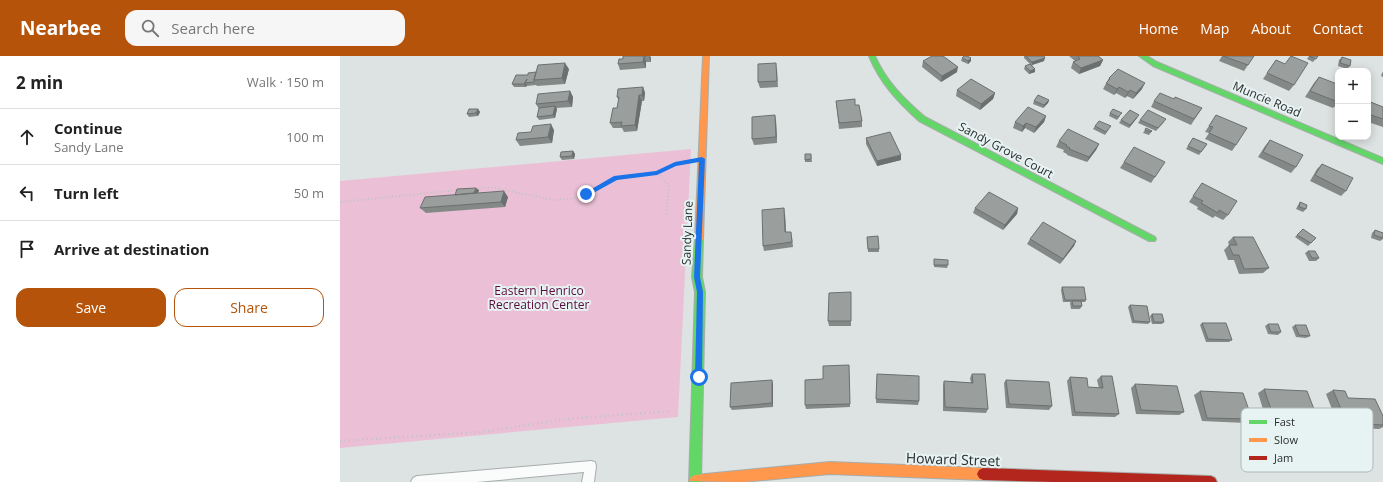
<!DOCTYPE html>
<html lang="en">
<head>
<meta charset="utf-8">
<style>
	body { margin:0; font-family:"Open Sans",sans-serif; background:#f6f6f6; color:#222 }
	.controls { position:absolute; right:12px; top:12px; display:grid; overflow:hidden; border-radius:8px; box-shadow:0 2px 10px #0003 }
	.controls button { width:36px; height:36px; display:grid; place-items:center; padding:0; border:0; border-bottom:1px solid #e0e0e0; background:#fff; color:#222; font:20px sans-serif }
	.stop { position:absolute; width:12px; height:12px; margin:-9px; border:3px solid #1a73e8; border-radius:50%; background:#fff }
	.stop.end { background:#1a73e8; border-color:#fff; box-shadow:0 1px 4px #0008 }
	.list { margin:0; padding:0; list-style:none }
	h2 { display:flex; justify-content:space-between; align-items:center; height:52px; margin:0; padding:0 16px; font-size:17px }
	h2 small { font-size:13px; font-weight:400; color:#767676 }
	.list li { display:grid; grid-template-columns:26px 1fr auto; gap:12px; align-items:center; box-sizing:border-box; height:56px; padding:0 16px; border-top:1px solid #e0e0e0 }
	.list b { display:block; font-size:15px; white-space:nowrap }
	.list p { margin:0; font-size:13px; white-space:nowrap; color:#767676 }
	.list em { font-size:13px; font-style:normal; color:#767676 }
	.actions { display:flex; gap:8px; padding:12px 16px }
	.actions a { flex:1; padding:9px 0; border:1px solid #b45309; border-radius:12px; text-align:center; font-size:14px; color:#b45309 }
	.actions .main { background:#b45309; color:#fff }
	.icon { flex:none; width:22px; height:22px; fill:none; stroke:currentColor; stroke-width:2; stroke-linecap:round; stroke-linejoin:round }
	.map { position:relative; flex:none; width:1043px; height:426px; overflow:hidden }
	header { display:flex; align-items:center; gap:24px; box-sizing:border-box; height:56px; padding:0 20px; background:#b45309; color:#fff }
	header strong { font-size:19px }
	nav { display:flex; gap:22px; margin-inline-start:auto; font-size:14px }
	.search { width:280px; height:36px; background:#f6f6f6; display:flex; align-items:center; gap:10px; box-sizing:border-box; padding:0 14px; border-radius:12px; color:#767676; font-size:15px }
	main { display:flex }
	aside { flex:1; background:#fff }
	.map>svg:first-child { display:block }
</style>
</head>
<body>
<header>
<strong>Nearbee</strong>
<div class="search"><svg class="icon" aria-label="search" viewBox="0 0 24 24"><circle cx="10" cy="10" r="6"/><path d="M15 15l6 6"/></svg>Search here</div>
<nav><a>Home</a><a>Map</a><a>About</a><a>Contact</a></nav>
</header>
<main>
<aside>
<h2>2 min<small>Walk · 150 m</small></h2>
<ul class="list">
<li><svg class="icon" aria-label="ahead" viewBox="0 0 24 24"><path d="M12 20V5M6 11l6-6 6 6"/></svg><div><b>Continue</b><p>Sandy Lane</p></div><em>100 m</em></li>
<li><svg class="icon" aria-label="left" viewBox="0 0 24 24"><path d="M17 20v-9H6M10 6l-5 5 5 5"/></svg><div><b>Turn left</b></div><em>50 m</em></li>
<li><svg class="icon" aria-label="arrive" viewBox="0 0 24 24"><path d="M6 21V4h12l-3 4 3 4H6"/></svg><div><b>Arrive at destination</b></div></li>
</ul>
<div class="actions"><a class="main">Save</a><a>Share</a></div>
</aside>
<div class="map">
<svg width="1043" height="426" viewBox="0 0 1043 426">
	<rect width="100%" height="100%" fill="#dde3e2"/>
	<!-- green -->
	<path fill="#ebc0d6" d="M351,93L338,361L0,392V125Z"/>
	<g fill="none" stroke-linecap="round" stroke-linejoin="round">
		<defs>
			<path id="lane" d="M251,405L255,406L256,410L254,426H242L244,416L137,426H71L73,422L77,420Z"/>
			<path id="fast" d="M529,0H535C546,25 564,43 585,61L815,181L816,183L815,185H809L579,65C558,46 540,27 529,0Z
				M799,0H807L817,6L1043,102V108L813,10Z
				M359,179L362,181L363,183L362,221L365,236L361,426H349L355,236L352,221L355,183L356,181Z"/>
			<path id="slow" d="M363,0H369L363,183L362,185H356L355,183Z
				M490,406L643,412L647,414L649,418L647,422L643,424L490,418L402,426L349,425L351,421L355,419Z"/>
			<path id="jam" d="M643,412L871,420L875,422L877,426H713L643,424L639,422L637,418L639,414Z"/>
		</defs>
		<!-- lane casing -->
		<use href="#lane" stroke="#a8adac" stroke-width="2"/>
		<!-- fast casing -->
		<use href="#fast" stroke="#a8adac" stroke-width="2"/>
		<!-- slow casing -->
		<use href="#slow" stroke="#a8adac" stroke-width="2"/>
		<!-- jam casing -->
		<use href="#jam" stroke="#a8adac" stroke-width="2"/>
		<!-- path-far1 -->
		<path stroke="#c0c3c2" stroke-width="2" stroke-dasharray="1 2.5" stroke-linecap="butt" d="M317,117L329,129L326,160
			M134,133L150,131L213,144L230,143L246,139L276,122L317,117L335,108L344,106
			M0,146L119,134"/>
		<!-- path -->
		<path stroke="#c0c3c2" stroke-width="2.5" stroke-dasharray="1 3.5" stroke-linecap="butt" d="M0,385L143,376L225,363L331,355"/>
		<!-- lane -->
		<use href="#lane" fill="#fafbfb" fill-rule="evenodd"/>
		<!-- fast -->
		<use href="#fast" fill="#63d668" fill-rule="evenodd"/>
		<!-- slow -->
		<use href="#slow" fill="#ff974d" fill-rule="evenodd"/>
		<!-- jam -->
		<use href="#jam" fill="#b3261e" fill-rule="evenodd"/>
	</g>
	<!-- wall -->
	<path fill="#848988" d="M283,0H310L311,2V6H306V12L280,14L278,8L283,3Z
		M684,0H704V5L692,9L695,13V16L689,18L684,13L685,10L690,8L684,2Z
		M729,0H758L763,4L760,10L739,18L731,12L733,6L735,5Z
		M882,0H914L904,15L879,5Z
		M969,0H978L973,6L967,3Z
		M1002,1L1010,10L1007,13L998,10L999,4Z
		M622,2L631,5L628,8L621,5Z
		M936,4L945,8L954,29L949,35L923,23Z
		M583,5L617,16L601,26L582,11Z
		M229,13L225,28L197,30L196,29L187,30V29L186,31H174L172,28Z
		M437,13L438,31L420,32L418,26Z
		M1043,16V21L1041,20L1042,17Z
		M979,21L995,33L998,34V47L993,52L965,41L974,27Z
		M769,22L802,33L793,43L787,40L785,42L776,37L774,39L763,33Z
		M303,31L305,37L304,45H302L297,75L284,76L282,72H273L270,67L277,52L279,45L277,41Z
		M617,34L655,37L653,43L640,54L616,40Z
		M230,35L233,41L232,51L216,52L217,53L215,62L199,64L197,61L199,53L196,48Z
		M834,43L862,52L851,69L811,51L814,45Z
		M709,44L708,47L703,52L693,48L694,45Z
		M496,45L515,49L522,65V71L499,73Z
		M1028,45L1043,51V71L1028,66Z
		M138,53L140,56L138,60L129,61L127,58Z
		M770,57L780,60L777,64L769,60Z
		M876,59L896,89L892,95L865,83L869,77L865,76Z
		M706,60L704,66L694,77L685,72L682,76L673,72L675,66Z
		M797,62L789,72L779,67L781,64Z
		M436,64L437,87L414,89L412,83Z
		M800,64L824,66L816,75L798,67Z
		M755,70L769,73L765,79L753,73Z
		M806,72L812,75L809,79L803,77Z
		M214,74L212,87L180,90L176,84Z
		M526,82L561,104L537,110L526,88Z
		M853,82L867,88L859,99L846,93Z
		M930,84L956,111L951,117L918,101L925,90Z
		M719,85L759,88L756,94L747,106L727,99V98L723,96L724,94L716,91Z
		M233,95L235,98L234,103L222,104L220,101Z
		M465,98H471L472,106H465Z
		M784,106L821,112L811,127L780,112Z
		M982,108L1006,135L1001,140L970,125L977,113Z
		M862,127L888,159L883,164L875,160L873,162L857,153L858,151L849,146Z
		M139,134L138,137L168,141L165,151L86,157L80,152L115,139Z
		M960,146L966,153L963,156L956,153L958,149Z
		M635,152H678L677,158L663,174L633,157Z
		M445,158L446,176L452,181L453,191L424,195L423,190Z
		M963,173L971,187L968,190L955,181Z
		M1035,174L1043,177V183L1040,185L1031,182L1032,177Z
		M527,181L539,193V196H528Z
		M893,181L929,212L923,217L899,218L894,204H888L884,194L889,189L888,186Z
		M690,183L736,185L734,190L720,208L687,188Z
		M968,195L979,202L976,205H969L965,197Z
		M594,203L608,209L607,212L594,211Z
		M722,231L746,244L745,246H741L742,250L740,253H731L730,247L731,246H723L721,234Z
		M511,236V270H489L488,265Z
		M790,249L810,266L808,268L792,267L788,251Z
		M812,258L824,266L822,268H812L810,260Z
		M862,267L892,284L889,286H866L860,269Z
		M928,268L941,276L938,279L928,278L925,270Z
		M955,269L970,280L966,282L956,281L952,271Z
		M509,309L510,351L466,353L465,349L483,323Z
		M537,318L579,345L578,349L536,347Z
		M632,318L648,353L646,357L603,355V329L604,325L631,327L630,322Z
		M761,320L779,358L775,361L732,360L727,325L730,321L748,331L759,332L757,324Z
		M666,324L712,350L709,354L666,352L664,327Z
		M433,328V351L392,354L390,351Z
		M795,328L844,356L839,359L796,358L791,332Z
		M924,333L977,361L970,365L926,363L918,337Z
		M993,334L1043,360V371L1039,373L999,371L986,338Z
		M860,335L912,363L906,367L862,365L854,339Z"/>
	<!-- shaded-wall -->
	<path fill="#6c6f6f" d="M304,0L306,6V12L303,6Z
		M309,0H310L311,2V6Z
		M631,2V5L628,8V5Z
		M705,2L704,5L692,9V6Z
		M763,4L760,10L739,18L741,12Z
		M225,7L229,13L225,28L222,22Z
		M618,11L617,16L601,26L602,20Z
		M695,13V16L689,18L690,15Z
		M187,23L185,27L187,29L186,31L184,28Z
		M805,27L802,33L793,43L796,37Z
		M303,31L305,37L304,45L302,39Z
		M779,31L776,37L774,39L777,33Z
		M790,34L787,40L785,42L788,36Z
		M230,35L233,41L232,51L228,45Z
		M655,37L653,43L640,54L641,48Z
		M299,39L302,45L297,75L295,69Z
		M709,44L708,47L703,52L704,49Z
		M215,50L217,53L215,62L213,59Z
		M138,53L140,56L138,60L136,57Z
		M435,59L436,64L437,87L436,81Z
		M799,59L797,62L789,72L790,69Z
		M706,60L704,66L694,77L696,71Z
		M686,67L685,72L682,76L683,70Z
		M211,68L214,74L212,87L208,81Z
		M759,88L756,94L747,106L749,101Z
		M233,95L235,98L234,103L232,100Z
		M561,99V104L537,110V105Z
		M136,132L139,134L136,143L133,140Z
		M164,135L168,141L165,151L161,146Z
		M444,152L445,158L446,182L445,176Z
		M678,152L677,158L663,174L665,169Z
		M736,185L734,190L720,208L723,203Z
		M432,324L433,328V351L432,347Z"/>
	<!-- building -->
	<path fill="#9a9f9e" stroke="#6c6f6f" d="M283,0H306H304L303,6L278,8L279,3H283Z
		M592,0H603L618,11L602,20L583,5Z
		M624,0H627L631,2L628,5L622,2Z
		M686,0H704L705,2L692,6Z
		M738,0H758L763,4L741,12L733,6L740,3Z
		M883,0H914L908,9Z
		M951,0L968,7L954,29L927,17L936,4L945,8Z
		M969,0H978L976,3Z
		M1002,1L1011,4L1010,10L1000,7Z
		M225,7L222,22L194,24L198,9Z
		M436,7L437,25L418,26V8Z
		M690,8L695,13L690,15L685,10Z
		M778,13L805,27L796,37L790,34L788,36L779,31L777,33L766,27L770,23L769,22Z
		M1004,13L1008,15H1003Z
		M196,16L194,24V26L185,27L187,23L184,28H172L176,19H188V17Z
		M979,21L997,28L995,33L998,34V46L970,35Z
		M631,23L655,37L641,48L617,34Z
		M303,31L302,39H299L295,69L281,70L282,66L270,67L273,52H277L279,41H277L278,33Z
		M230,35L228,45L196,48L198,38Z
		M820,37L834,43L835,41L862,52L854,63L814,45Z
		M698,39L709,44L704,49L694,45Z
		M515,43V49H519L522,65L499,67L496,45Z
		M1028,45L1043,51V63L1028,58Z
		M215,50L213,59L197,61L199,52Z
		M688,51L706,60L696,71L686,67L683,70L675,66Z
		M129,53H138L136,57L127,58Z
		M773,53L782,57L778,61L770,57Z
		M790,54L799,59L790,69L781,64Z
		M808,54L826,63L818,72L800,64Z
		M435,59L436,81L412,83V61Z
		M876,59L907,72L896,89L869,77L873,71L869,70Z
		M759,65L771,70L766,76L755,70Z
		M211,68L208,81L176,84L178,77L191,76L193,70Z
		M806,72L812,75L811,76L805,74Z
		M728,73L759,88L749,101L729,93L730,92L726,90L727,89L719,85Z
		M550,76L561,99L537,105L526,82Z
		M853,82L867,88L861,96L848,90Z
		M930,84L963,99L956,111L923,96Z
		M794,91L825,106L815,121L784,106Z
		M233,95L232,100L220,101L221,96Z
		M465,98H471V103L465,104Z
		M982,108L1013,122L1006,135L975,119Z
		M862,127L897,145L888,159L879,154L878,157L861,147L863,145L853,140Z
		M136,132L134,137L115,139L117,133Z
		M164,135L161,146L80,152L85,141Z
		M649,136L678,152L665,169L635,152Z
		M960,146L967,149L966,153L959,151Z
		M444,152L445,176H451L452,186L423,190L422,154Z
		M703,166L736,185L723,203L690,183Z
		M963,173L976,182L971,187L957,179Z
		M1035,174L1043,177V182L1034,179Z
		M538,180L539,193H528L527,181Z
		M893,181H913L929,212L904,213L899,199H893L889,189H897Z
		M968,195H975L979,202H972Z
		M594,203L608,204V209H594Z
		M722,231H744L746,244H725Z
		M511,236V265H488L489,237Z
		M732,245H741L742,250H733Z
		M790,249L807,250L810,266L794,265Z
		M812,258H822L824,266H814Z
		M862,267H886L892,284L868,283Z
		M928,268H938L941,276H931Z
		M955,269H966L970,280L959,279Z
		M509,309L510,348L465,349V324L483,323V310Z
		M537,318L579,320V345L536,343Z
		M632,318H645L648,353L605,351L604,325L633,327Z
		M761,320H772L779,358L735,356L730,321L747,322L748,331L763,332Z
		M432,324V347L390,351L391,327Z
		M666,324L709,326L712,350L669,348Z
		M795,328L837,330L844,356L801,354Z
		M924,333L967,335L977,361L933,359Z
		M993,334L1005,335L1008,342L1035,343L1043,360V369L1007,367Z
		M860,335L903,337L912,363L867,362Z"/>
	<!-- route -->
	<path fill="#1a73e8" d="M362,101L365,103L360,221L363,236L362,321L359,325L355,321L357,236L354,221L359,106L336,110L317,119L277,124L248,140H243V138L274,120L316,115L335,106Z"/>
	<g text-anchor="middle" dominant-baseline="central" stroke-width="4" stroke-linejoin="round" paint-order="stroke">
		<!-- street labels -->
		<g font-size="12" fill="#2a2e2e" stroke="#e7f3f2">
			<text transform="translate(927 43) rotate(23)">Muncie Road</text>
			<text transform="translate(666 94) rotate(28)">Sandy Grove Court</text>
			<text transform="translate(347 177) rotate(-88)">Sandy Lane</text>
		</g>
		<!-- park labels -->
		<g font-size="12" fill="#5a0b3b" stroke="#e7f3f2">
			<text x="199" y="234">Eastern Henrico<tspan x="199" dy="14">Recreation Center</tspan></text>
		</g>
		<!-- near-street labels -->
		<g font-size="14" fill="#2a2e2e" stroke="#e7f3f2">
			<text transform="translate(613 403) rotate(2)">Howard Street</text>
		</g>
	</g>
	<!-- legend -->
	<rect x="901" y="352" width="132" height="64" rx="6" fill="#e7f3f2" stroke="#aeb8b7" stroke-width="1"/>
	<rect x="909" y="364" width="18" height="4" fill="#63d668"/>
	<rect x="909" y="382" width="18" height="4" fill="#ff974d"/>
	<rect x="909" y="400" width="18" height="4" fill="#b3261e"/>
	<g font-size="11" fill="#2a2e2e">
		<text x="934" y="370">Fast</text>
		<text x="934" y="388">Slow</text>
		<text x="934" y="406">Jam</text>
	</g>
</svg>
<div class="controls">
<button>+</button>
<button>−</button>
</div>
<div class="stop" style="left:359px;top:321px"></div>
<div class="stop end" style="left:246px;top:138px"></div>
</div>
</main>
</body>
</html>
